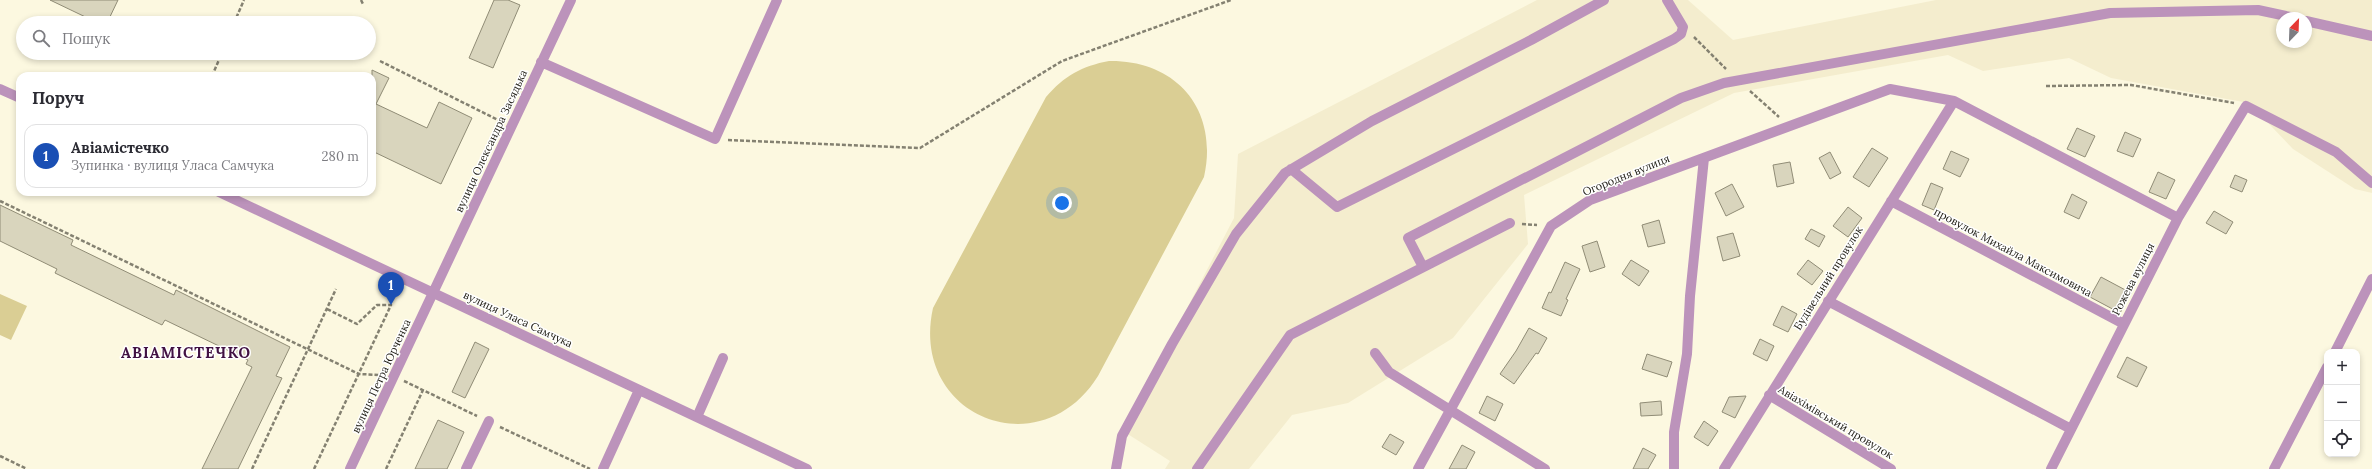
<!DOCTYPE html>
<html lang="uk">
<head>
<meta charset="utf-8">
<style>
	body { margin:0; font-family:Lora,serif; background:#f2f2f3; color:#2b2b33 }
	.controls { position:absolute; right:12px; bottom:12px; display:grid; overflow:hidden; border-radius:8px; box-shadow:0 2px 6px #0003 }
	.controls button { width:36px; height:36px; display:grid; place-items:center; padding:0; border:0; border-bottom:1px solid #e1e1e2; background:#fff; color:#2b2b33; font:20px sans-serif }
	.compass { position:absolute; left:2276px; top:12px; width:36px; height:36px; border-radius:50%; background:#fff; box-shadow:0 2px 6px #0003; rotate:23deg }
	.you { position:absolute; left:1062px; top:203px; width:14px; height:14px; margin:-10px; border:3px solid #fff; border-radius:50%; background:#1a73e8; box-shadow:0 0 0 6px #1a73e833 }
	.badge { display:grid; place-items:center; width:26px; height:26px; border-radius:50%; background:#ac47ab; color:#fff; font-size:13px; font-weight:700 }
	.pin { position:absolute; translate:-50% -33px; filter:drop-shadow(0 1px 2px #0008) }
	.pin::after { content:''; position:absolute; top:21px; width:14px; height:12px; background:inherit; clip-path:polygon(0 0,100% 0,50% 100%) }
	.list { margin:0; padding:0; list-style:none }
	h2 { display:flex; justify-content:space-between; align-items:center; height:52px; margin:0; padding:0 16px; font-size:17px }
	h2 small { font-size:13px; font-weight:400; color:#7c7c81 }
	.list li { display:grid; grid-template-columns:26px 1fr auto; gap:12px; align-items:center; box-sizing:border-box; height:64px; margin:0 8px 8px; padding:0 8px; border:1px solid #e1e1e2; border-radius:12px }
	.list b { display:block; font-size:15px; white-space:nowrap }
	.list p { margin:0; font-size:13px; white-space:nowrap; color:#7c7c81 }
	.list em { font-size:13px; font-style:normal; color:#7c7c81 }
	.icon { flex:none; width:22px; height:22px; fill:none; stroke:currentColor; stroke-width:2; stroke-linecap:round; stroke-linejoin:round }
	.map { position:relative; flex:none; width:2372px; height:469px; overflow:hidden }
	.search { position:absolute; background:#fff; box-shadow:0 2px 6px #0003; left:16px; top:16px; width:360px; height:44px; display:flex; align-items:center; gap:10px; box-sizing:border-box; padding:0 14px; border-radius:22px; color:#7c7c81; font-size:15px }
	.panel { position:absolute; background:#fff; box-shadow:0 2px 6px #0003; left:16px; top:72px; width:360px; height:124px; border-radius:12px }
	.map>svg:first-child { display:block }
</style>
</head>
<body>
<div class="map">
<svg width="2372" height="469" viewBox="0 0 2372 469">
	<rect width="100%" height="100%" fill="#fcf8e0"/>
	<!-- built -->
	<path fill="#f4edce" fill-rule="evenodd" d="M1537,0H1688L1733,40L1936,0H2372V193L2355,189L2293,149L2249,103L2111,78L2069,58L1983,71L1948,55L1734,93L1524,195L1528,244L1453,338L1348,403L1292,415L1249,469H1165L1170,461L1123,431L1234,218L1238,154ZM2282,18H2306V42H2282Z"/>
	<!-- green -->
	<path fill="#dace94" d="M1109,61C1177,60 1219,110 1204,177L1098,376C1040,469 909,416 933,308L1046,97C1064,76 1082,66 1109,61Z
		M0,294L27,306L11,340L0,335Z"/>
	<!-- building -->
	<path fill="#d9d5bd" stroke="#908c76" d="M50,0H118L107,23H98Z
		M494,0H508L520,5L493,68L469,58Z
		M372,70L389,78L376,104L427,128L439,102L472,118L441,184L372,151Z
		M2077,128L2095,136L2085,157L2067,149Z
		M2125,132L2141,139L2133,157L2117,151Z
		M1872,148L1888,158L1869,187L1853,177Z
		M1951,151L1969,159L1960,177L1943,169Z
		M1830,152L1841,173L1830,179L1819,158Z
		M1790,162L1794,183L1777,187L1773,165Z
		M2158,172L2175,180L2166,199L2149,192Z
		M2235,175L2247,180L2242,192L2230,187Z
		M1931,183L1943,188L1934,210L1922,205Z
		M1732,184L1744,207L1726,216L1715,193Z
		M2072,194L2087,202L2079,219L2064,212Z
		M0,205L73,240L71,245L174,295L176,290L290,347L276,376L282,378L238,469H202L252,367L246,364L248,360L165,320L162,325L55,273L57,269L0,241Z
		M1848,207L1862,218L1848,237L1833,226Z
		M2214,211L2233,222L2226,234L2206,223Z
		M1659,220L1665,243L1648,247L1642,225Z
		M1811,229L1825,236L1819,247L1805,239Z
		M1733,233L1740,256L1723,261L1717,237Z
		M1597,241L1605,267L1590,272L1582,246Z
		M1631,260L1649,271L1639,286L1622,274Z
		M1808,260L1823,271L1812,285L1797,274Z
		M1565,262L1580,269L1566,299L1568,300L1561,316L1542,308L1549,292L1551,293Z
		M2101,277L2131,293L2120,313L2090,297Z
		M1782,306L1797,314L1788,332L1773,325Z
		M1529,328L1547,338L1538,354L1536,353L1514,384L1500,374L1516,351Z
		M1760,339L1774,346L1767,361L1753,354Z
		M475,342L489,349L465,398L452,392Z
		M1647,354L1672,362L1667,377L1642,369Z
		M2127,357L2147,367L2137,387L2117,377Z
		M1487,396L1503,404L1495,421L1479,413Z
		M1746,396L1735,418L1722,412L1729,397Z
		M1661,401L1662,415L1641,416L1640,403Z
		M438,420L464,432L455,452L447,469H415Z
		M1704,421L1718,431L1708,446L1694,437Z
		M1390,434L1404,442L1396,455L1382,447Z
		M1462,445L1475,452L1466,469H1449Z
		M1643,448L1656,455L1648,469H1633Z"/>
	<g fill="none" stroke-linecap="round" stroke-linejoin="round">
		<!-- path -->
		<path stroke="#848171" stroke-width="2.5" stroke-dasharray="4 2" stroke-linecap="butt" d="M361,0L363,4
			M234,23L244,0
			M1694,37L1726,69
			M380,61L500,121
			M212,76L222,53
			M2046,86L2131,85L2234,103
			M1750,91L1779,117
			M728,140L920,148L1062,61L1231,0
			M0,201L359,374L380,375
			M1522,224L1537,225
			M404,381L477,416
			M500,427L590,469
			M0,456L27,469
			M252,469L336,289
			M314,469L391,305H377L357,324L327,309
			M386,469L423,390"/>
		<!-- minor -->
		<path stroke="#bc93bb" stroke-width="10" d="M2306,21L2372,36
			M541,62L715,139L777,0
			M0,89L20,98
			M1291,169L1337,207L1674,39L1681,34L1683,27L1667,0
			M219,192L807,469
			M1891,201L2124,324
			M1423,267L1408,238L1681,98L1724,83L2110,13L2258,10L2295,18
			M1828,301L2071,429
			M2335,352L2372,279
			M1375,353L1389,372L1545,469
			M1769,395L1891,469
			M697,417L723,358
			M350,469L571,0
			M466,469L489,421
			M603,469L639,390
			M1116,469L1122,436L1172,344L1236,234L1285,173L1372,121L1531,40L1604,0
			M1197,469L1290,335L1510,223
			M1418,469L1551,226L1590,200L1890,89L1954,101L2178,218
			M1674,469V432L1687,354L1690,296L1704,158
			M1724,469L1954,101
			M2051,469L2178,218L2246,106L2336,152L2372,183
			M2274,469L2327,367"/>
	</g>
	<g text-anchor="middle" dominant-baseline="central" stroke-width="3" stroke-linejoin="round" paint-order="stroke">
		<!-- street labels -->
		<g font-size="11" fill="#1d1b12" stroke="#fff">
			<text transform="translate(491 141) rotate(-65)">вулиця Олександра Засядька</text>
			<text transform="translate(1626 175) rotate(-22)">Огородня вулиця</text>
			<text transform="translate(2013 252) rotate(28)">провулок Михайла Максимовича</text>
			<text transform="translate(1828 278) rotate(-58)">Будівельний провулок</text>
			<text transform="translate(2133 279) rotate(-63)">Рожева вулиця</text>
			<text transform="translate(518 319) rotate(25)">вулиця Уласа Самчука</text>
			<text transform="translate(381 376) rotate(-65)">вулиця Петра Юрченка</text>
			<text transform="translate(1836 422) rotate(31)">Авіахімівський провулок</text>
		</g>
		<!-- district labels -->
		<g font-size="15" font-weight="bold" letter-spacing="1" fill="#411142" stroke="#fff">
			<text x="186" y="352">АВІАМІСТЕЧКО</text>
		</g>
	</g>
</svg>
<div class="controls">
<button>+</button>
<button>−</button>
<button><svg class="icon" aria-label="locate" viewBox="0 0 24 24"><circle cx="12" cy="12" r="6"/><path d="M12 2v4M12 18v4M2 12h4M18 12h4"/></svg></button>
</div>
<svg class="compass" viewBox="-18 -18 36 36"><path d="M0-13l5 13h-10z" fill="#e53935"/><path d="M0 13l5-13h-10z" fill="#7c7c81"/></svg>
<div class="you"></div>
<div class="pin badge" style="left:391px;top:305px;background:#1a4fb4">1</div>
<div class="search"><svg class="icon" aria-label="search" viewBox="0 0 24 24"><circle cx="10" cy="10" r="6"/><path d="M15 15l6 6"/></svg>Пошук</div>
<section class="panel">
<h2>Поруч<small></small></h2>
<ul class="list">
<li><span class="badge" style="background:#1a4fb4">1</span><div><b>Авіамістечко</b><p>Зупинка · вулиця Уласа Самчука</p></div><em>280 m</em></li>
</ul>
</section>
</div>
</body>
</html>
